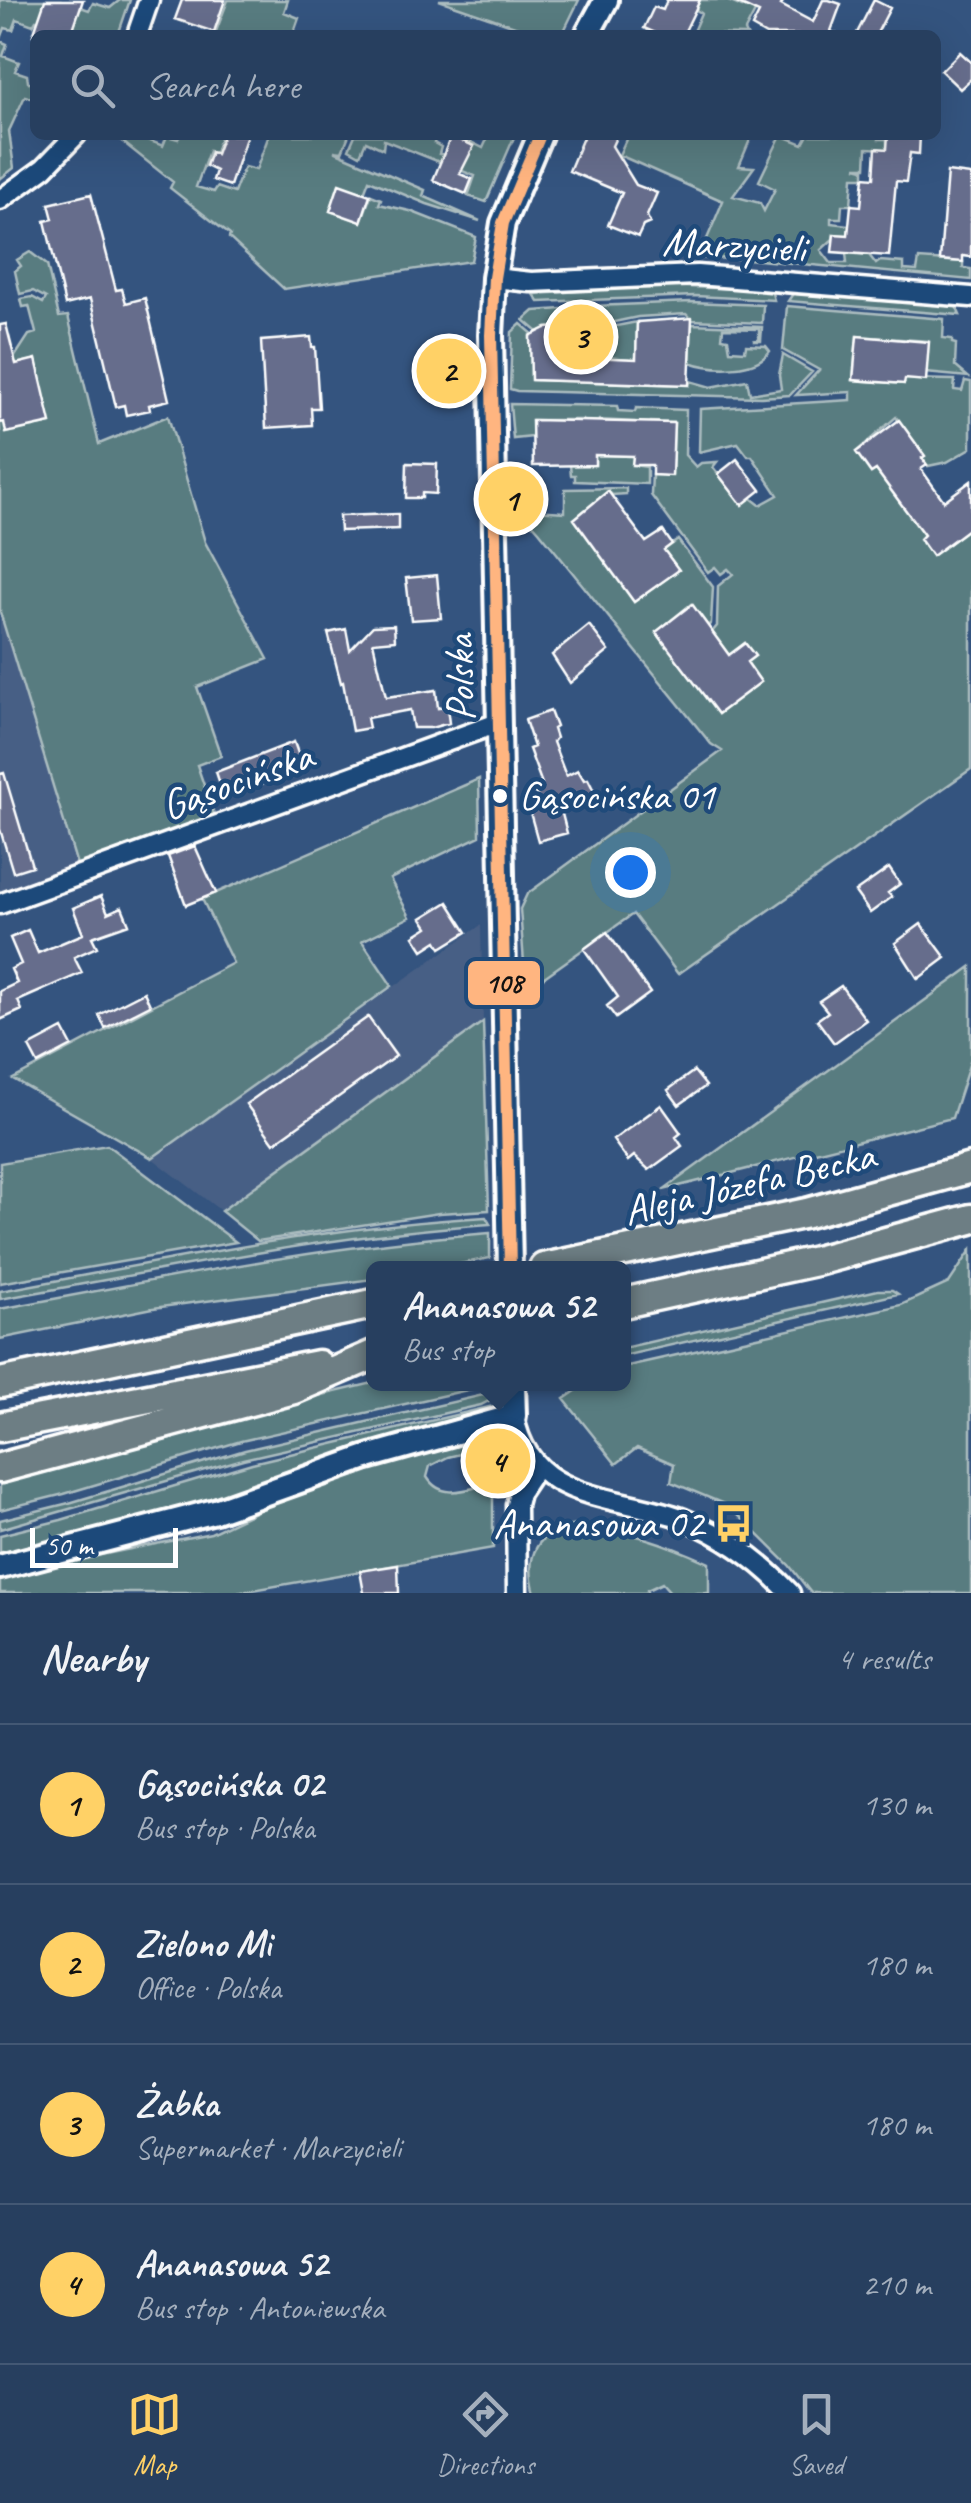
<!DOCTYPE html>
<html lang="en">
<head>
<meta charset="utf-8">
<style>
	body { margin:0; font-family:Caveat,sans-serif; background:#2f4665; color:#f1f3f6 }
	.scale { position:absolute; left:30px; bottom:25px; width:148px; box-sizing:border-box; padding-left:10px; border:5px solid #fff; border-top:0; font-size:28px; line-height:35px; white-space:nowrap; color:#fff; -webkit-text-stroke:8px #1f4a7a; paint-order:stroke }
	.you { position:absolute; left:630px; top:872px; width:35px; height:35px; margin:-25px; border:8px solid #fff; border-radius:50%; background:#1a73e8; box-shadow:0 0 0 15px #1a73e833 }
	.badge { display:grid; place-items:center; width:65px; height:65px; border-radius:50%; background:#ffd166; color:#111; font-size:32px; font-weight:700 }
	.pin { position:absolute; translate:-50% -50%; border:5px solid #fff; box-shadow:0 2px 10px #0006 }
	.popup { position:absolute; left:366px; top:1261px; width:265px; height:130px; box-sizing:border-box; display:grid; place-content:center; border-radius:15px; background:#273f5f; filter:drop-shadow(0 2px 8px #0005); font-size:32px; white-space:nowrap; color:#a4afbd }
	.popup b { font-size:38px; color:#f1f3f6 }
	.popup::after { content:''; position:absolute; left:50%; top:100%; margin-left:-20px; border:20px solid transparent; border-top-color:#273f5f }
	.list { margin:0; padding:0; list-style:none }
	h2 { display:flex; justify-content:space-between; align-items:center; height:130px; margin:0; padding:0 40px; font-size:42px }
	h2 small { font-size:32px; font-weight:400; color:#a4afbd }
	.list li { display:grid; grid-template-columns:65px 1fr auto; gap:30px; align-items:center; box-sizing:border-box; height:160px; padding:0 40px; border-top:2px solid #435874 }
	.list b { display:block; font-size:38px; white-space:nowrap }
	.list p { margin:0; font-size:32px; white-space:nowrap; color:#a4afbd }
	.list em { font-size:32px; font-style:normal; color:#a4afbd }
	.icon { flex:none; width:55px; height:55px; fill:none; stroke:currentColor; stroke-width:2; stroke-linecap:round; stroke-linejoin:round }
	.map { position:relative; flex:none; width:971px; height:1593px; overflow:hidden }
	.search { position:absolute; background:#273f5f; box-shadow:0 10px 40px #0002; left:30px; right:30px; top:30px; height:110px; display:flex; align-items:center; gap:25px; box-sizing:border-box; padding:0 35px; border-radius:15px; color:#a4afbd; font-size:38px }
	.sheet { height:770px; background:#273f5f }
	nav { display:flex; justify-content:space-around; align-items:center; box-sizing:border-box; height:140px; border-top:2px solid #435874; background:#273f5f; font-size:28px; color:#a4afbd }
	nav a { display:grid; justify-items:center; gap:5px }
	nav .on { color:#ffd166 }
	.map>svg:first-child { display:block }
</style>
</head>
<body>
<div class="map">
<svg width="971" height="1593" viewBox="0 0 971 1593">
	<rect width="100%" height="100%" fill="#34547f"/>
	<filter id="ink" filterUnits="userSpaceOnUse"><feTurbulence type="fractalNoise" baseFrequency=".01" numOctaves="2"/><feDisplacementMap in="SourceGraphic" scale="20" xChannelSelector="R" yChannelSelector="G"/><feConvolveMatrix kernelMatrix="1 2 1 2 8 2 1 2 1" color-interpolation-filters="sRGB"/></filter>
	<g filter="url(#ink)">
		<!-- built -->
		<path fill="#475f85" d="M0,612L78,868L0,899Z
			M481,925L483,1022L221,1211L152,1158Z"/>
		<!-- green -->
		<path fill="#587b80" stroke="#acbdc0" stroke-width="2.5" d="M0,0H61L89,10L93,3L110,8L120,0H130L118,35H78L36,20L33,25L17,19L13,30L5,28L0,41L7,44L3,56L19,62L15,71L27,75L28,82L35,84V99L25,96L9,131L14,168L0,179Z
			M228,0H288L284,12L299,18L293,35H202L215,34Z
			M439,0H579L562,35H541Z
			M695,0H726L742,7L746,0L756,10L745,31L747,35L692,34L701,13L696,10L699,2Z
			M114,135H146L145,139L163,146L167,136L178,139L180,135H221L215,152L209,151L196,187L214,192L217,187L234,193L244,167L256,170L269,135H349L342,152L334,151L425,190L423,196L480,221L427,204L369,180L364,193L339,185L330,211L361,222L371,195L381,199L379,204L410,211L476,237L471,261L284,289L229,238L230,235L170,188L173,182Z
			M355,135H437L434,143L441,147L439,154L468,157L473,145L448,135H474L471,142L483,148L489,135H515L486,202L468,196L475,176L384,140L383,149L366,141L360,155L349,149Z
			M628,135H752L739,166L754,167L733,196L760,203L764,211L775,189L759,181L781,135L803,144L808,135H879V139H887V149L867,148L866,167H856L864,169V177H853L851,205H842L841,218H831V223L849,225L848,235L834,234L833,239L821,250L831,263H847L846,253L869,255L876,264L880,261L904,263V270L917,271L919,259L963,262V268L971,269V280L748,259L699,258L723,201L619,155Z
			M30,252L47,265L59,317L68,316L99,444L168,416L205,542L268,659L197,687L221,756L197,765L215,817L78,868L0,612V423L4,422L7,433L50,423L35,360L16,364L14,358L29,335L36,333L29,306L23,307L21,299L32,297L43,303L46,298L33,291L20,294L15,271L21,266L17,260Z
			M660,286L771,290L774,300L695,296L539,302L534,294Z
			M794,292L956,306L960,315L788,301Z
			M691,302L763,305L762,323L692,320L686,314L638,317L595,326V306Z
			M787,306L944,319L943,338L952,339V343L956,344L955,366L968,377L926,373L928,341L857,336L853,380L904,384L905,379L955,380L954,390L962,391L965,381L971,382V448L947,462L928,466L922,458L924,455L896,417L856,452L871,473L876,470L924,535L920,540L932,555L971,527V769L678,974L633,914L526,990L520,909L527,894L722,751L711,744L539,531L521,511H516L514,482L542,489L533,490V510L565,512V489L626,488V494L612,495L608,491L574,519L634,602L678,570L664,550L678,540L713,587L711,623L708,626L691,604L657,632L718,714L761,682L747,662L755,656L745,643L729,655L712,632L717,626L718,586L733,574L728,569L721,574L715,567L708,572L651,495L652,475H672L674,423L651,422L650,428L635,422L599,420L598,425H583L582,420H533L532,437L513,439L510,404L617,406L618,411L635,412L636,408L686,410L685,455L696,467L701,463L717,462L713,467L741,504L751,498L760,505L778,495L752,456H748L738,443L699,452L700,409L851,400V392L796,395L819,370L783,350Z
			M591,307L590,325L546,328L538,332L524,320L534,311Z
			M637,322L636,359L595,357V349H600L601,329Z
			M521,324L534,335L530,337L532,380L689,385L690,381L711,387L747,380L750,394L781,389L779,375L783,355L812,372L790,395L761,397L517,391L510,389L512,332Z
			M692,324L762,327L761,341H753L759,339V329L723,328L722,338L728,339L730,350L745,351L746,345L766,346L770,351C756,372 712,370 690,362Z
			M595,455L633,456V465L647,467V484L575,481V475H571L570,465H595Z
			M479,779L480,836L390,879L410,917L362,941L392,986L152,1158L13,1079L233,963L202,899Z
			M971,967V1059L952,1118L663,1190Z
			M483,1022L489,1210L439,1213L258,1241L221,1211Z
			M107,1145L236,1242L0,1283V1163Z
			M486,1217L490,1224C325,1235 162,1271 0,1299V1291C161,1262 323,1226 486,1217Z
			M490,1233V1258L440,1268H373V1279L153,1308L0,1339V1309C162,1279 325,1245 490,1233Z
			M971,1250V1593H811L789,1565L729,1506L671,1482L674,1464L637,1448L616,1464L564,1399L586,1384H623V1367L901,1305L949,1283Z
			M878,1290H892L898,1294L623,1356V1348Z
			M373,1383L494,1384L241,1441L64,1494L0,1510V1482L254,1411Z
			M496,1392V1397L481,1405L243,1459L0,1529V1520L69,1503L245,1450Z
			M502,1404L496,1410L222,1499L0,1558V1535L61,1520L252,1463Z
			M484,1433L490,1440L485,1448L448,1457L430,1466L427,1477C442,1502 470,1488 493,1483V1548L236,1593H0V1575L211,1533L301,1490Z
			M576,1525C625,1529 665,1543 709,1563V1593H671L662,1583L647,1590V1593H535C524,1555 537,1531 576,1525Z"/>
		<!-- building -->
		<path fill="#666d8c" stroke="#fff" stroke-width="2.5" d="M45,0H83L71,35H33Z
			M182,0H225L214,32L175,19Z
			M667,0H700L683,35H660L644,28L654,7L663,10Z
			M730,0H784L781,5L813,22L823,0H829L841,4L831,31L839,35H766L752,27L759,13Z
			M874,0L890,8L876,35H856Z
			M960,52L971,62V79L960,89L941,71Z
			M223,135H247L230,186L213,180L216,171L206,166L211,152L216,154Z
			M584,135H617L612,146L636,185L657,193L647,216L650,223L643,226L638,237L608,225L622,193L569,171Z
			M888,135H920L919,154L910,153L906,182L896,181L889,256L832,252L834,234L848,235L851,205L861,206L864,177L874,178L876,148L887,149Z
			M451,136L474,146L460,174L472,179L466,194L433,180Z
			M947,172L971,175V257L963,256V262L940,260Z
			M339,184L370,195L361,222L330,211Z
			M91,194L116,290L122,289L126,303L145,298L169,400L149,405L150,410L126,415L124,405L116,407L90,299L65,305L45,221L53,219L49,204Z
			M692,318L689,385L531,380L530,336L546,328L590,325L589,357L636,359L637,322Z
			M6,324L16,364L36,359L51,423L6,433L4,422L0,423V325Z
			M857,336L929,342L926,381L905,379L904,384L853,380Z
			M311,337L312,347H315L319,408H311L312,425L266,428L261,341Z
			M532,420L674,423L672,476L652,475V465H632L633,456L595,455V465L533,466Z
			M899,420L925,456L922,458L927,465L921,469L944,501L971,481V527L932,556L920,539L924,535L876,470L871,473L856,452Z
			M737,459L761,490L742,505L718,474Z
			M407,463L437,464L436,494L422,493V498H406Z
			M608,491L646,542L663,531L672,544L664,550L679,570L634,602L574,519Z
			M398,514V529L340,531L339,516Z
			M437,575L441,618L411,620L406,578Z
			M692,604L729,655L745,643L755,656L747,662L761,682L718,714L656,632Z
			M394,625L395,640L373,642L386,697L436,690L438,708L447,707L449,723L431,728H413L410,710L367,718L369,728L352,731L343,682L341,683L328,633L346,629L350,650L373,626Z
			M589,625L609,651L570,683L552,655Z
			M550,711L556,727L553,729L556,738L553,742L566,776L578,770L584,780L588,779L595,793L561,810L567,833L538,841L529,809L542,806L533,789L542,784L529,749L534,747L525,720Z
			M294,742L299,756L294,759L298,768L245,791L230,794L227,785L221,787L216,772Z
			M4,773L32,866L13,872L0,829V774Z
			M195,846L216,893L186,905L168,856Z
			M889,868L900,884L888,893L892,897L870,913L855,892Z
			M101,896L108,913L122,907L129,924L92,937L97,947L74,957L82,973L18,1001L22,1010L0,1020V991L17,983L11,969L21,964L10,938L28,930L38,953L83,934L73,908Z
			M448,902L467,932L441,948L437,941L423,950L414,936L428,927L422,918Z
			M921,924L946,958L918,979L895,943Z
			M607,932L650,993L616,1018L607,1006L618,997L584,949Z
			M841,986L866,1020L834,1043L817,1020L828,1012L819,1001Z
			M144,992L150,1005L105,1028L99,1015Z
			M368,1017L396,1056L274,1143L246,1104Z
			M63,1029L72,1046L38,1064L29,1047Z
			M694,1071L706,1086L679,1105L668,1090Z
			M661,1105L681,1133L676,1137L682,1146L649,1170L634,1156L628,1161L613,1140Z
			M398,1565L399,1593H364L360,1571Z"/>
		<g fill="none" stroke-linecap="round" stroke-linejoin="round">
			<defs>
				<path id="minor" d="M137,35L149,0
					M0,200L44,168L76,135
					M494,278L531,282L697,275L971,297
					M0,904L498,723
					M514,1416C529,1504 618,1494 684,1519C725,1536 760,1561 790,1593
					M517,1593L516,1505L519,1493L537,1466"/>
				<path id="tertiary" d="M587,35L606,0
					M510,1268L491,335L494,278L503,223L540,135
					M0,1567L215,1511L364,1458L514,1416L513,1384"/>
				<path id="primary" d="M544,1268L807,1213L971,1168
					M623,1303L816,1261L971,1219
					M0,1383L373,1304
					M0,1427L318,1365
					M0,1468L294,1389L373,1355"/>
			</defs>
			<!-- minor casing -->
			<use href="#minor" stroke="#fff" stroke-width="25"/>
			<!-- tertiary casing -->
			<use href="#tertiary" stroke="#fff" stroke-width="30"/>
			<!-- primary casing -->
			<use href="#primary" stroke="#fff" stroke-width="35"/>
			<!-- minor -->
			<use href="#minor" stroke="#1f4a7a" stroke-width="18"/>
			<!-- tertiary -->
			<use href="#tertiary" stroke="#1f4a7a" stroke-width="22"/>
			<!-- primary -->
			<use href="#primary" stroke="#6d7e84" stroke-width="28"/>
			<defs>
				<path id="bus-1" d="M510,1268L491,335L494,278L503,223L540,135"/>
			</defs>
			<!-- bus-1 casing -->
			<use href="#bus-1" stroke="#1f4a7a" stroke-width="20"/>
			<!-- bus-1 -->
			<use href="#bus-1" stroke="#ffb580" stroke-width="12"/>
		</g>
	</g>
	<!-- icons -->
	<defs>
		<symbol id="bus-bare" viewBox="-9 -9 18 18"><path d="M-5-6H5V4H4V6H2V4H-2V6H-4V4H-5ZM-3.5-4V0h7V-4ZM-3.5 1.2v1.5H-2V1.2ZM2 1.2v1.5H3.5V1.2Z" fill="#ffd166" stroke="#1f4a7a" stroke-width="2.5" paint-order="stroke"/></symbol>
	</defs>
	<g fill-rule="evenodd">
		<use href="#bus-bare" x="706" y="1496" width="55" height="55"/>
	</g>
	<!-- markers -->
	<circle fill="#fff" stroke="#1f4a7a" stroke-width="4" cx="500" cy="796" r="9"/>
	<g text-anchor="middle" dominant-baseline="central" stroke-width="9" stroke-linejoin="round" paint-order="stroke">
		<!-- bus labels -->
		<g font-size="40" fill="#fff" stroke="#1f4a7a" text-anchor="start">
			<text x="519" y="796">Gąsocińska 01</text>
		</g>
		<!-- street labels -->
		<g font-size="42" fill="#fff" stroke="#1f4a7a">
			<text transform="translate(734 245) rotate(3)">Marzycieli</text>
			<text transform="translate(460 678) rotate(-91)">Polska</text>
			<text transform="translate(237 781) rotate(-20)">Gąsocińska</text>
			<text transform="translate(749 1183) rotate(-13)">Aleja Józefa Becka</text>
		</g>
		<!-- poi labels -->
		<g font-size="42" fill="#fff" stroke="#1f4a7a" text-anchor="end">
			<text x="704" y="1523">Ananasowa 02</text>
		</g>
	</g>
	<rect stroke="#1f4a7a" stroke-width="4" x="466" y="959" width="76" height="48" rx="10" fill="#ffb580"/>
	<g font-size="28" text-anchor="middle" font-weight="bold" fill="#111">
		<text x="504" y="992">108</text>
	</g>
</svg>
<div class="scale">50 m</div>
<div class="you"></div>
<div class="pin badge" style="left:511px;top:499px">1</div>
<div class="pin badge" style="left:449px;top:371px">2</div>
<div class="pin badge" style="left:581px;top:337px">3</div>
<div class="pin badge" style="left:498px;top:1461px">4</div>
<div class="popup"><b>Ananasowa 52</b>Bus stop</div>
<div class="search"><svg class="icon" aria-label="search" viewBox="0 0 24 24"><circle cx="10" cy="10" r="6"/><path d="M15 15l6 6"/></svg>Search here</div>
</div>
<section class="sheet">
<h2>Nearby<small>4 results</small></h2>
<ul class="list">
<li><span class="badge">1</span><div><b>Gąsocińska 02</b><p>Bus stop · Polska</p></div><em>130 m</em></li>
<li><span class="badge">2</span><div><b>Zielono Mi</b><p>Office · Polska</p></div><em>180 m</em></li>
<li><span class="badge">3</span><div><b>Żabka</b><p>Supermarket · Marzycieli</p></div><em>180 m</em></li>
<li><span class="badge">4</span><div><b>Ananasowa 52</b><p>Bus stop · Antoniewska</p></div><em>210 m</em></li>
</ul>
</section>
<nav>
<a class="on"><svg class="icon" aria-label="map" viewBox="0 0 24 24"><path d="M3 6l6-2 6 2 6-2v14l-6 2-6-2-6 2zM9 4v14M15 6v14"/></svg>Map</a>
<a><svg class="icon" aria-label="directions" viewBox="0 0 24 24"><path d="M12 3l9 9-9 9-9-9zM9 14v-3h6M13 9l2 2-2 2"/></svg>Directions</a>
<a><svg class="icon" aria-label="saved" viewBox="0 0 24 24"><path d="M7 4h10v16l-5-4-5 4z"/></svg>Saved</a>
</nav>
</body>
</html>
